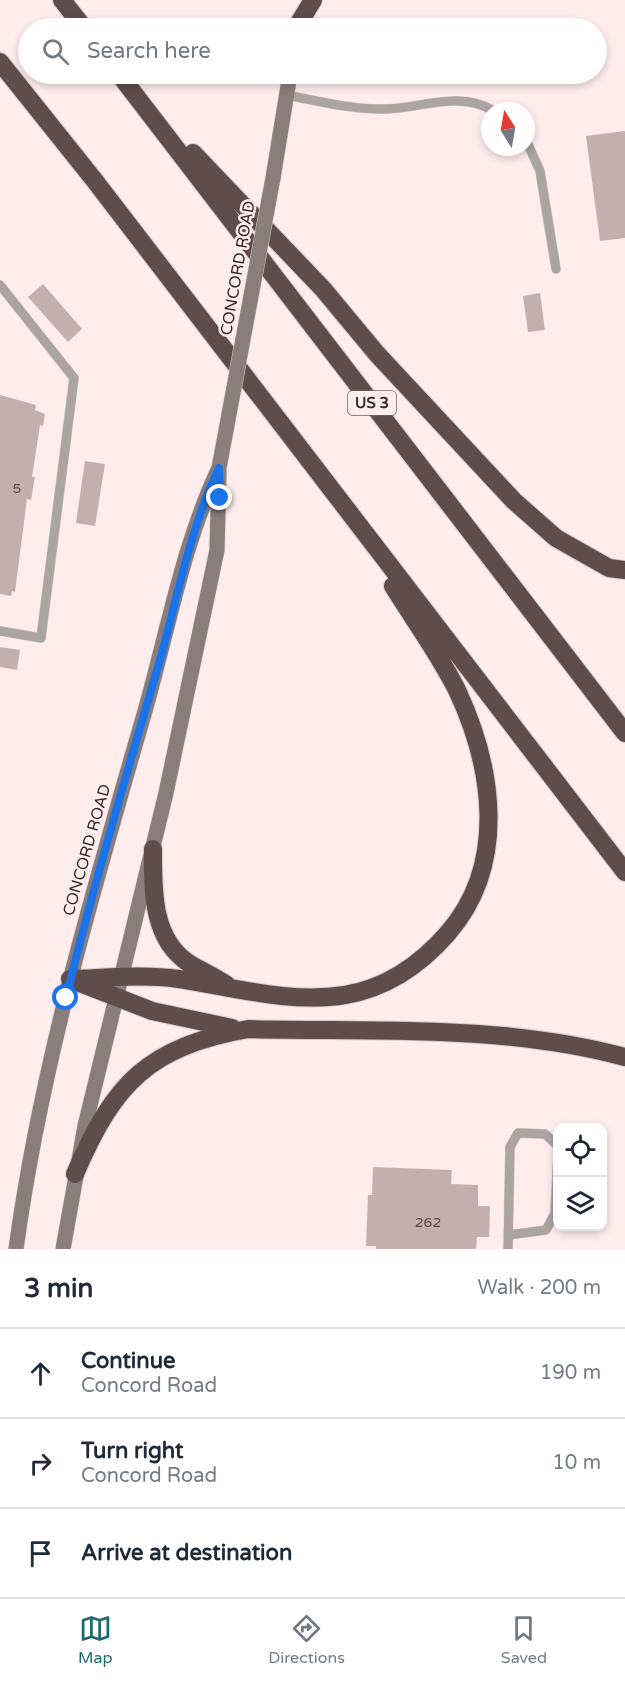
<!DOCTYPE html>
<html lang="en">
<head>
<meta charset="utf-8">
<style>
	body { margin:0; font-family:"Varela Round",sans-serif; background:#f6f6f7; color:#1f2937 }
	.controls { position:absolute; right:18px; bottom:18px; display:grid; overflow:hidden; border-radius:12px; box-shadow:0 3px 9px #0003 }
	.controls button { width:54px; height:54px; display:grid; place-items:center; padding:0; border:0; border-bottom:2px solid #e0e1e3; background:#fff; color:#1f2937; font:30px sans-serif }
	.compass { position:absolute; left:481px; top:102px; width:54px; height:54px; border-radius:50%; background:#fff; box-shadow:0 3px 9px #0003; rotate:349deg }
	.stop { position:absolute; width:18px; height:18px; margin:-14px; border:4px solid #1a73e8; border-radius:50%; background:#fff }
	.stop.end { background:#1a73e8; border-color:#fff; box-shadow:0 2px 6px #0008 }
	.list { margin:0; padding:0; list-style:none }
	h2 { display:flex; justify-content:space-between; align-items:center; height:78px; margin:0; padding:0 24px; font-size:26px }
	h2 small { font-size:20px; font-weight:400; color:#747a83 }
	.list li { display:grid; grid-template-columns:39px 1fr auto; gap:18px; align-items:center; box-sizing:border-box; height:90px; padding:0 24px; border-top:2px solid #e0e1e3 }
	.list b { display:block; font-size:22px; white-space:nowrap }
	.list p { margin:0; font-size:20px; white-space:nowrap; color:#747a83 }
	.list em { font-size:20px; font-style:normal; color:#747a83 }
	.icon { flex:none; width:33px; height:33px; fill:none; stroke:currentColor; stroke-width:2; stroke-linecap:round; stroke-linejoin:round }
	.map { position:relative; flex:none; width:625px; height:1249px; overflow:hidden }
	.search { position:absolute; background:#fff; box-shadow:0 3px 9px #0003; left:18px; right:18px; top:18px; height:66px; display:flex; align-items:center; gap:15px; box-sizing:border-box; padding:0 21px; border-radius:33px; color:#747a83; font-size:22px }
	.sheet { height:348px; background:#fff }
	nav { display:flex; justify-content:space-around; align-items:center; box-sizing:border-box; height:84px; border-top:2px solid #e0e1e3; background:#fff; font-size:16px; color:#747a83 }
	nav a { display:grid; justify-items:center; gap:3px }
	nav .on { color:#1c696e }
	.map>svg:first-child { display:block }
</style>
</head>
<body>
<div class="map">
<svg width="625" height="1249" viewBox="0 0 625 1249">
	<rect width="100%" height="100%" fill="#feedec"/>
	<!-- building -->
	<path fill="#c3afae" d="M625,131V238L600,241L586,136Z
		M43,284L82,329L68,342L28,297Z
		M540,293L545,330L528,332L523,296Z
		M0,395L36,405L35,410L45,414L43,426L40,425L32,477H35L31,500L27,499L15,592L12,591L11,596L0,594Z
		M85,461L105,464L95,526L76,523Z
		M0,647L20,650L17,670L0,667Z
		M373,1167L452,1170L451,1184L478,1185V1206H490L489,1237H477L476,1249H376V1246H366L368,1195H372Z"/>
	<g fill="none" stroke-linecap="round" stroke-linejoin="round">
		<defs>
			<path id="lane" d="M286,95C319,101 353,110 386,109C423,108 460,90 494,111
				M526,140L540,171L556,269
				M0,285L74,378L41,638L0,631
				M508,1235L546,1230L555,1213L558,1154
				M508,1249L510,1147L518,1133L545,1134L558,1146"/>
			<path id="secondary" d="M273,178L290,74
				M16,1249C41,1065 94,888 145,711C168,630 183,544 219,468
				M63,1249L85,1126L166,793L217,550L219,471"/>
			<path id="highway" d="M62,0L84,28
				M299,23L313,0
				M0,62L95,181L625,872
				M119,74L625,733
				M193,153L323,289L377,354L514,501L556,538L609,568L625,570
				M153,849C153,889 151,939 190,964C202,971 215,977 227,985
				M70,979C106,978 143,974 179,979C233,987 290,1004 345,995C387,988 421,964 448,933C508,864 493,767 457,690C439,654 414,620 393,586
				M75,981L152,1011L232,1028
				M75,1174C114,1083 148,1047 248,1029C374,1032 503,1024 625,1057"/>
		</defs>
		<!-- lane casing -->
		<use href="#lane" stroke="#d9cac9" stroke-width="10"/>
		<!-- secondary casing -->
		<use href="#secondary" stroke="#d9cac9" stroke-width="16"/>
		<!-- highway casing -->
		<use href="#highway" stroke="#d9cac9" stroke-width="20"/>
		<!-- lane -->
		<use href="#lane" stroke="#aca3a3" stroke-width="9"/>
		<!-- secondary -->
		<use href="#secondary" stroke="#8a7e7d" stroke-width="15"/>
		<!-- highway -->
		<use href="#highway" stroke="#5e4d4c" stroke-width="18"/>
		<defs>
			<path id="secondary-bridge" d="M219,468L273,178"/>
		</defs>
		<!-- secondary-bridge casing -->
		<use href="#secondary-bridge" stroke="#d9cac9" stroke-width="16" stroke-linecap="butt"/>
		<!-- secondary-bridge -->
		<use href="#secondary-bridge" stroke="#8a7e7d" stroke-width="15"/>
	</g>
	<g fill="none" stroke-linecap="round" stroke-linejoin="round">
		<!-- route -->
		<path stroke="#1a73e8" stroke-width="8" d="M66,998C94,884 127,772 160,660C178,595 190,529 219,468L220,498"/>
	</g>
	<g text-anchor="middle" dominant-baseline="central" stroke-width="5" stroke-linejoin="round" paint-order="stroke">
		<!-- number labels -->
		<g font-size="14" fill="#564b4b">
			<text x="17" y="488">5</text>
			<text x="428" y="1222">262</text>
		</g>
		<!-- shield labels -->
		<rect fill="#feedec" stroke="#6f6464" stroke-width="1.5" x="348" y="391" width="48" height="24" rx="4.5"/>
		<g font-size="15" font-weight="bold" fill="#322a2a">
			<text x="372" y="403">US 3</text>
		</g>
		<!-- street labels -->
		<g font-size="16" fill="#322a2a" stroke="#feedec">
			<text transform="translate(238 268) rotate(-80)">CONCORD ROAD</text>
			<text transform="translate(87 850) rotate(-74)">CONCORD ROAD</text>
		</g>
	</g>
</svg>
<div class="controls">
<button><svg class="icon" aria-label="locate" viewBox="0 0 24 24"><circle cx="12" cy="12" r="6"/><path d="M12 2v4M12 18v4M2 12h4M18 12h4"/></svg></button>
<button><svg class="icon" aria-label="layers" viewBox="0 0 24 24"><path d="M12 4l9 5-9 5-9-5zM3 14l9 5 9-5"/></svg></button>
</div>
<svg class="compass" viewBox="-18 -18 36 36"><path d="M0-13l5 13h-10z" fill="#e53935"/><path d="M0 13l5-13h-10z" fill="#747a83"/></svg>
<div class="stop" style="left:66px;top:998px"></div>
<div class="stop end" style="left:220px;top:498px"></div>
<div class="search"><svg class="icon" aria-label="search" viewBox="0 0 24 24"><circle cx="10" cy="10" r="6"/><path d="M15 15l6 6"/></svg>Search here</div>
</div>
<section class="sheet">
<h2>3 min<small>Walk · 200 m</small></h2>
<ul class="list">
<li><svg class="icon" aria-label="ahead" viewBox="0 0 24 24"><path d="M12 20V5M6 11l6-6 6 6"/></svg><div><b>Continue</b><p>Concord Road</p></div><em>190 m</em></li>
<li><svg class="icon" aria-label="right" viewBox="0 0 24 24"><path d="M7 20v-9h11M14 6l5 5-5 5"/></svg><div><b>Turn right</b><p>Concord Road</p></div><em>10 m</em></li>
<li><svg class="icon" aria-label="arrive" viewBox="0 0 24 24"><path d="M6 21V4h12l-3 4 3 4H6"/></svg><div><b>Arrive at destination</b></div></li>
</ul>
</section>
<nav>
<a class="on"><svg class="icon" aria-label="map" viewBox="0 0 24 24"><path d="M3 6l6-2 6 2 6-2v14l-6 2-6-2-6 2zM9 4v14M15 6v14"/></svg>Map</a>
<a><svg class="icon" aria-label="directions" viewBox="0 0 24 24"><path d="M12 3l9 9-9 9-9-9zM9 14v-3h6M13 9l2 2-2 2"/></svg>Directions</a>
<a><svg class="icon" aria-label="saved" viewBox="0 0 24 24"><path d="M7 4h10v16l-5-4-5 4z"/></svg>Saved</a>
</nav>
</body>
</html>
